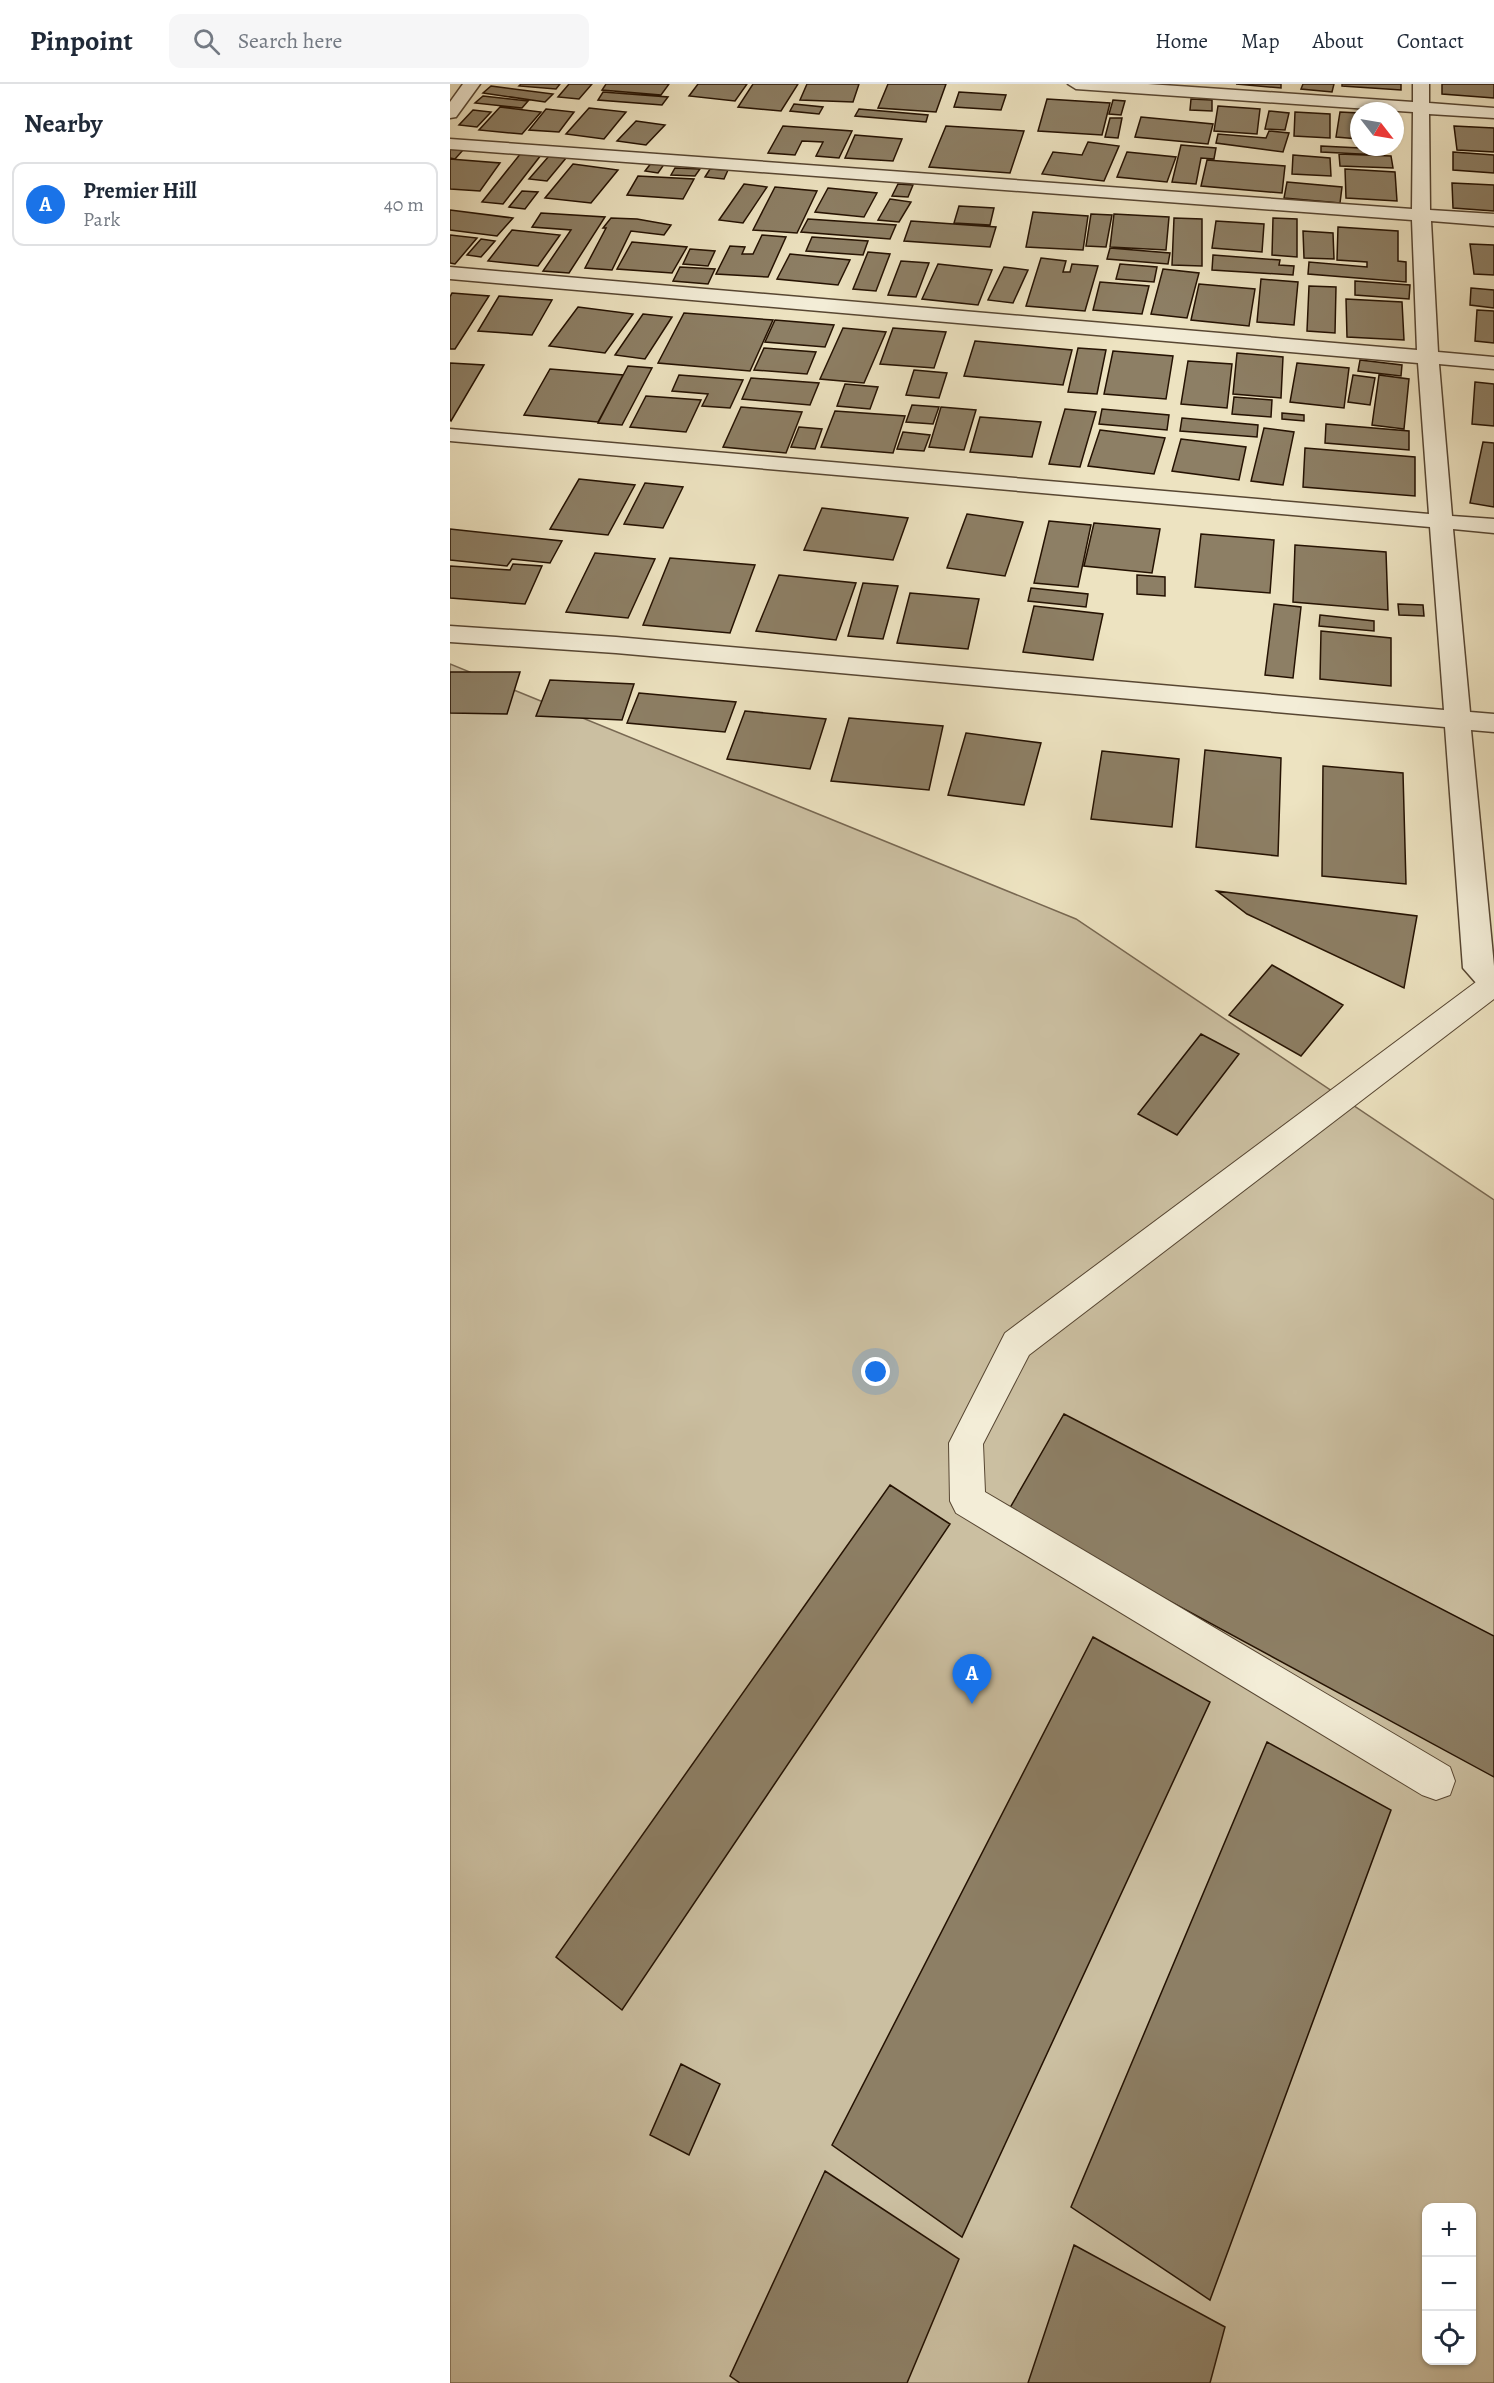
<!DOCTYPE html>
<html lang="en">
<head>
<meta charset="utf-8">
<style>
	body { margin:0; font-family:Alegreya,serif; background:#f6f6f7; color:#1f2937 }
	.controls { position:absolute; right:18px; bottom:18px; display:grid; overflow:hidden; border-radius:12px; box-shadow:0 2px 4px #0004 }
	.controls button { width:54px; height:54px; display:grid; place-items:center; padding:0; border:0; border-bottom:2px solid #e0e1e3; background:#fff; color:#1f2937; font:30px sans-serif }
	.compass { position:absolute; left:900px; top:18px; width:54px; height:54px; border-radius:50%; background:#fff; box-shadow:0 2px 4px #0004; rotate:121deg }
	.you { position:absolute; left:426px; top:1288px; width:21px; height:21px; margin:-15px; border:4px solid #fff; border-radius:50%; background:#1a73e8; box-shadow:0 0 0 9px #1a73e833 }
	.badge { display:grid; place-items:center; width:39px; height:39px; border-radius:50%; background:#1a73e8; color:#fff; font-size:20px; font-weight:700 }
	.pin { position:absolute; translate:-50% -50px; filter:drop-shadow(0 2px 3px #0008) }
	.pin::after { content:''; position:absolute; top:32px; width:21px; height:18px; background:inherit; clip-path:polygon(0 0,100% 0,50% 100%) }
	.list { margin:0; padding:0; list-style:none }
	h2 { display:flex; justify-content:space-between; align-items:center; height:78px; margin:0; padding:0 24px; font-size:26px }
	h2 small { font-size:20px; font-weight:400; color:#747a83 }
	.list li { display:grid; grid-template-columns:39px 1fr auto; gap:18px; align-items:center; box-sizing:border-box; height:84px; margin:0 12px 12px; padding:0 12px; border:2px solid #e0e1e3; border-radius:12px }
	.list b { display:block; font-size:22px; white-space:nowrap }
	.list p { margin:0; font-size:20px; white-space:nowrap; color:#747a83 }
	.list em { font-size:20px; font-style:normal; color:#747a83 }
	.icon { flex:none; width:33px; height:33px; fill:none; stroke:currentColor; stroke-width:2; stroke-linecap:round; stroke-linejoin:round }
	.map { position:relative; flex:none; width:1044px; height:2299px; overflow:hidden }
	header { display:flex; align-items:center; gap:36px; box-sizing:border-box; height:84px; padding:0 30px; background:#fff; border-bottom:2px solid #e0e1e3 }
	header strong { font-size:28px }
	nav { display:flex; gap:33px; margin-inline-start:auto; font-size:21px }
	.search { width:420px; height:54px; background:#f6f6f7; display:flex; align-items:center; gap:15px; box-sizing:border-box; padding:0 21px; border-radius:12px; color:#747a83; font-size:22px }
	main { display:flex }
	aside { flex:1; background:#fff }
	.map>svg:first-child { display:block }
</style>
</head>
<body>
<header>
<strong>Pinpoint</strong>
<div class="search"><svg class="icon" aria-label="search" viewBox="0 0 24 24"><circle cx="10" cy="10" r="6"/><path d="M15 15l6 6"/></svg>Search here</div>
<nav><a>Home</a><a>Map</a><a>About</a><a>Contact</a></nav>
</header>
<main>
<aside>
<h2>Nearby<small></small></h2>
<ul class="list">
<li><span class="badge">A</span><div><b>Premier Hill</b><p>Park</p></div><em>40 m</em></li>
</ul>
</aside>
<div class="map">
<svg width="1044" height="2299" viewBox="0 0 1044 2299">
	<rect width="100%" height="100%" fill="#ede3c1"/>
	<filter id="stains"><feTurbulence type="fractalNoise" baseFrequency=".00333" numOctaves="4"/><feColorMatrix values="0 0 0 0 .2 0 0 0 0 .09 0 0 0 0 .02 0 0 0 .5 -.17"/></filter>
	<radialGradient id="worn" r=".72"><stop offset=".6" stop-color="#630" stop-opacity="0"/><stop offset="1" stop-color="#630" stop-opacity=".3"/></radialGradient>
	<!-- green -->
	<path fill="#cbbfa1" stroke="#786852" stroke-width="1.5" fill-rule="evenodd" d="M0,580L626,835L1044,1116V2299H0ZM976,2124H1022V2276H976Z"/>
	<!-- building -->
	<path fill="#8d7f65" stroke="#251202" stroke-width="1.5" d="M71,0H110L106,5L69,2Z
		M119,0H142L129,15L108,13Z
		M156,0H219L211,11L152,6Z
		M248,0H297L285,17L239,12Z
		M303,0H348L331,27L288,23Z
		M357,0H409L403,18L350,16Z
		M438,0H496L486,28L428,24Z
		M786,0H831V4Z
		M853,0H884L882,8L851,5Z
		M892,0H951V6L892,2Z
		M992,0H1044V14L992,10Z
		M41,2L103,10L95,18L33,9Z
		M153,8L218,13L212,21L148,16Z
		M509,8L556,11L551,26L504,23Z
		M33,12L78,17L72,24L25,19Z
		M597,15L660,19L652,51L588,47Z
		M741,15L762,16V27L740,26Z
		M663,16L675,17L671,31L659,30Z
		M344,20L373,23L369,30L340,27Z
		M768,22L810,25L807,50L764,47Z
		M50,23L91,28L72,50L29,46Z
		M139,24L176,28L154,55L116,50Z
		M96,25L124,28L109,48L79,46Z
		M409,25L478,31L476,38L405,32Z
		M23,26L41,28L27,43L9,41Z
		M819,27L839,29L835,46L815,45Z
		M845,28L880,30V54L844,52Z
		M890,28L909,29V55L886,53Z
		M691,33L763,40L758,60L685,53Z
		M660,34H672L668,54L655,53Z
		M186,37L215,41L196,61L167,57Z
		M333,42L402,47L389,74L366,72L373,58L352,57L345,71L318,69Z
		M496,42L574,47L560,89L479,83Z
		M1004,42L1044,44V68L1007,66Z
		M819,47L839,49L833,68L766,59L768,50L816,54Z
		M405,51L452,55L443,77L395,74Z
		M638,58L669,62L654,97L592,90L603,68L632,71Z
		M731,61L766,64L764,75L751,74L746,100L722,98Z
		M871,62L930,65V71L871,68Z
		M0,64L13,66L5,75L0,74Z
		M677,68L726,73L717,98L667,93Z
		M1003,68L1044,71V89L1003,86Z
		M71,69L91,71L53,120L32,118Z
		M889,70L941,72L943,84L890,82Z
		M843,71L880,74L881,92L842,90Z
		M99,72L116,74L97,97L79,95Z
		M0,75L50,79L30,107L0,105Z
		M757,76L835,82L832,109L751,102Z
		M202,78L215,79L208,89L195,87Z
		M123,80L168,86L141,119L95,114Z
		M225,84L250,85L245,92L221,91Z
		M260,85L278,86L274,95L255,93Z
		M895,85L945,88L947,117L896,114Z
		M188,92L244,95L233,115L177,111Z
		M837,98L892,103L890,119L834,114Z
		M1002,99L1044,101V127L1003,124Z
		M294,100L317,103L293,139L269,136Z
		M448,100L463,101L458,113L442,112Z
		M325,103L367,107L347,149L303,146Z
		M378,104L427,109L414,133L365,128Z
		M72,107L88,108L75,125L59,123Z
		M440,115L461,118L449,138L428,136Z
		M509,122L544,124L540,141L504,139Z
		M0,126L63,134L47,152L0,146Z
		M583,128L638,132L633,166L576,163Z
		M91,129L155,133L119,189L93,187L121,146L82,143Z
		M641,130L662,131L656,163L636,162Z
		M664,130L719,133L716,166L660,163Z
		M161,134L187,135L221,141L214,151L181,147L162,186L135,184L156,144H153Z
		M724,134L752,135V182L722,181Z
		M823,134L847,135V173L822,171Z
		M358,135L446,141L440,155L351,148Z
		M461,137L546,143L540,163L454,157Z
		M766,137L814,140L812,168L762,164Z
		M888,143L948,147V177L956,178V198L858,190L859,178L917,183V178L887,176Z
		M62,146L110,151L88,182L38,177Z
		M853,147L883,149L884,175L854,174Z
		M0,151L27,154L5,180L0,179Z
		M312,151L336,153L318,193L266,190L280,162L295,163L292,170H303Z
		M362,153L418,157L413,171L356,167Z
		M31,155L45,157L31,173L17,171Z
		M182,158L237,163L222,189L167,185Z
		M1020,160L1044,161V191L1024,190Z
		M660,164L720,169L718,180L657,175Z
		M240,165L265,167L258,182L233,180Z
		M418,168L440,170L426,207L403,205Z
		M340,170L400,176L388,201L327,195Z
		M763,171L830,176L829,181L844,182L843,191L762,186Z
		M591,174L616,177L613,188H620L622,180L648,182L635,227L576,222Z
		M451,177L479,179L466,213L438,211Z
		M488,180L542,186L528,221L472,215Z
		M670,180L707,183L704,198L666,195Z
		M230,183L265,185L258,200L223,197Z
		M554,183L578,186L563,219L538,216Z
		M713,185L749,189L737,234L701,230Z
		M811,195L848,198L844,241L807,238Z
		M905,197L960,201L959,215L905,211Z
		M650,198L699,202L692,230L643,226Z
		M749,200L805,205L799,242L741,236Z
		M859,202L886,203L885,249L857,247Z
		M1021,204L1044,206V224L1020,221Z
		M2,209L39,212L5,265H0V213Z
		M49,212L102,216L82,251L28,247Z
		M896,215L952,218L954,256L897,253Z
		M128,223L183,230L155,269L99,262Z
		M1027,226L1044,227V259L1025,257Z
		M234,229L323,236L300,287L208,279Z
		M193,230L222,233L195,275L165,271Z
		M325,236L384,241L375,263L315,258Z
		M393,244L436,248L414,299L370,295Z
		M443,244L496,248L484,284L430,280Z
		M525,257L622,266L613,301L514,292Z
		M314,264L366,268L357,290L304,286Z
		M628,264L656,266L647,310L618,308Z
		M663,267L723,272L716,315L654,310Z
		M787,269L833,273L831,314L783,310Z
		M910,276L952,281L951,292L908,287Z
		M738,277L782,280L777,324L731,320Z
		M0,279L34,281L1,337L0,336Z
		M847,279L899,284L894,324L840,318Z
		M178,282L202,284L172,341L148,339Z
		M100,285L173,291L148,338L74,331Z
		M464,286L497,289L489,314L456,311Z
		M229,291L293,296L280,324L252,322L258,310L222,307Z
		M903,291L925,294L920,321L898,318Z
		M929,291L959,295L954,345L922,341Z
		M301,294L369,299L360,321L292,315Z
		M1025,298L1044,300V342L1022,340Z
		M395,300L428,303L420,325L387,322Z
		M196,312L251,316L236,348L180,343Z
		M784,313L822,316L821,333L782,330Z
		M462,321L489,323L483,340L456,338Z
		M291,323L352,328L336,369L273,363Z
		M491,323L526,326L514,366L479,363Z
		M615,325L646,328L630,383L599,380Z
		M652,325L719,331L717,346L649,340Z
		M385,327L455,332L443,369L371,363Z
		M832,329L854,331V337L832,335Z
		M530,333L591,338L582,373L520,368Z
		M732,334L808,341L807,353L730,347Z
		M876,340L959,347V366L875,359Z
		M349,343L372,345L365,365L341,363Z
		M814,344L844,348L833,401L801,397Z
		M650,346L715,354L704,390L638,382Z
		M453,348L480,351L474,367L447,365Z
		M731,355L796,363L789,396L722,387Z
		M1033,358L1044,359V423L1020,419Z
		M855,364L965,373V412L853,403Z
		M129,395L185,401L158,451L100,445Z
		M195,399L233,403L213,444L174,440Z
		M372,424L458,434L443,476L354,466Z
		M517,430L573,438L555,492L497,484Z
		M599,437L641,441L628,503L584,499Z
		M644,439L710,445L702,489L634,482Z
		M0,445L112,457L100,479L62,475L57,482L0,476Z
		M751,450L824,456L820,509L745,503Z
		M845,461L936,468L938,526L843,518Z
		M145,469L205,475L178,534L116,528Z
		M220,474L305,481L280,549L193,541Z
		M63,480L92,482L75,520L0,514V482L60,486Z
		M329,491L406,499L386,556L306,547Z
		M687,491L715,493V512L687,510Z
		M413,499L448,502L433,555L398,552Z
		M581,504L638,510L636,523L578,517Z
		M460,509L529,515L518,565L447,559Z
		M824,520L851,523L843,594L815,591Z
		M948,520L973,521L974,532L949,531Z
		M584,522L653,530L643,576L573,568Z
		M870,531L924,537V547L869,542Z
		M871,547L941,554V602L870,595Z
		M0,588H70L57,630L0,629Z
		M100,596L184,600L172,636L86,632Z
		M189,609L286,618L275,648L177,639Z
		M295,627L376,635L360,685L277,675Z
		M399,634L493,642L479,706L381,697Z
		M516,649L591,659L574,721L498,711Z
		M755,666L831,674L828,772L746,763Z
		M652,667L729,675L722,743L641,735Z
		M873,682L953,689L956,800L872,792Z
		M767,807L967,832L954,904L797,830Z
		M822,881L893,921L851,972L779,931Z
		M751,950L789,970L727,1051L688,1030Z
		M614,1330L1044,1552V1693L557,1429Z
		M440,1401L500,1440L172,1926L106,1873Z
		M643,1553L760,1618L512,2153L382,2061Z
		M817,1658L941,1726L760,2216L621,2123Z
		M231,1980L270,2000L239,2071L200,2051Z
		M375,2087L509,2175L457,2299H290L280,2292Z
		M624,2161L775,2243L760,2299H578Z"/>
	<g fill="none" stroke-linecap="round" stroke-linejoin="round">
		<defs>
			<path id="lane" d="M1044,889V915L579,1271L533,1360L535,1408L1000,1683L1005,1697L1000,1711L986,1716L972,1711L506,1429L500,1417L499,1359L555,1249L1034,892Z"/>
			<path id="street" d="M13,0H30L6,33L0,34V18Z
				M618,0H698L963,18V0H979V19L1044,24V34L979,30L980,126L1044,130V142L981,137L988,268L1044,273V285L989,280L1002,432L1044,435V449L1003,445L1020,628L1044,630V648L1021,646L1044,882V911L1034,908L1013,884L995,643L166,569L0,558V542L166,553L994,626L980,443L0,357V345L979,430L968,279L0,195V183L967,266L962,136L0,65V55L962,125L963,28L626,5Z"/>
		</defs>
		<!-- lane casing -->
		<use href="#lane" stroke="#574632" stroke-width="2"/>
		<!-- street casing -->
		<use href="#street" stroke="#574632" stroke-width="3"/>
		<!-- lane -->
		<use href="#lane" fill="#f3edd7" fill-rule="evenodd"/>
		<!-- street -->
		<use href="#street" fill="#f3edd7" fill-rule="evenodd"/>
	</g>
	<rect width="100%" height="100%" filter="url(#stains)"/>
	<rect width="100%" height="100%" fill="url(#worn)"/>
</svg>
<div class="controls">
<button>+</button>
<button>−</button>
<button><svg class="icon" aria-label="locate" viewBox="0 0 24 24"><circle cx="12" cy="12" r="6"/><path d="M12 2v4M12 18v4M2 12h4M18 12h4"/></svg></button>
</div>
<svg class="compass" viewBox="-18 -18 36 36"><path d="M0-13l5 13h-10z" fill="#e53935"/><path d="M0 13l5-13h-10z" fill="#747a83"/></svg>
<div class="you"></div>
<div class="pin badge" style="left:522px;top:1620px">A</div>
</div>
</main>
</body>
</html>
